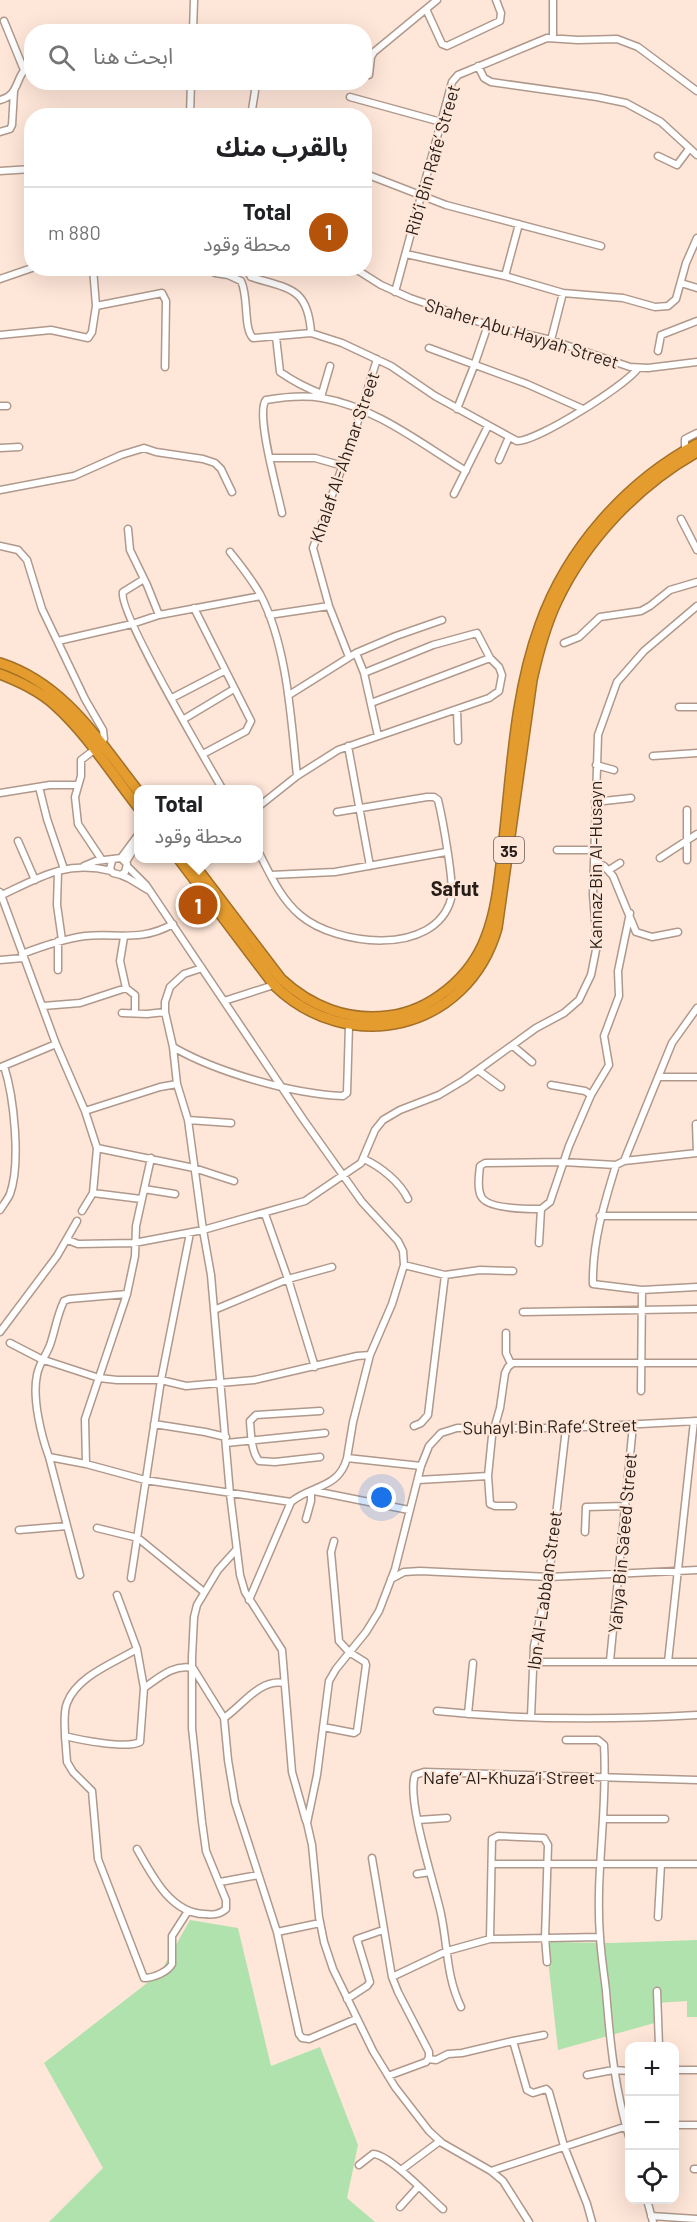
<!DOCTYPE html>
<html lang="ar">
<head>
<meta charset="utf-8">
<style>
	body { margin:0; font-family:Barlow,"Noto Sans Arabic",sans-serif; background:#f2f2f2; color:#202124; direction:rtl }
	.controls { position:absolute; right:18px; bottom:18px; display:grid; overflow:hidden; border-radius:12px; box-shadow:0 6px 24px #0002 }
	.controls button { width:54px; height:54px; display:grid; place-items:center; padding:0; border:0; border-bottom:2px solid #e0e0e0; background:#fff; color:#202124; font:30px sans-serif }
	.you { position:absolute; left:382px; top:1498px; width:21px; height:21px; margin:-15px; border:4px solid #fff; border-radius:50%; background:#1a73e8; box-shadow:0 0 0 9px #1a73e833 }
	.badge { display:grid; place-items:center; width:39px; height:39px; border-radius:50%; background:#b45309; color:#fff; font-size:20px; font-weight:700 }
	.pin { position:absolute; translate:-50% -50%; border:3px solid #fff; box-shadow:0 2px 6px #0006 }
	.popup { position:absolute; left:134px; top:785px; width:129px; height:78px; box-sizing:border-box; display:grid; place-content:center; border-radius:12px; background:#fff; filter:drop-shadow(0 2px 4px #0005); font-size:20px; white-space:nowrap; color:#757577 }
	.popup b { font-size:22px; color:#202124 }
	.popup::after { content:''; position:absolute; left:50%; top:100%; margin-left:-12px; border:12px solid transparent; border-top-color:#fff }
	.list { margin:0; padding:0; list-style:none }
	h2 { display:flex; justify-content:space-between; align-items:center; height:78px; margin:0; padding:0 24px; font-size:26px }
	h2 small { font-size:20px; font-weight:400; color:#757577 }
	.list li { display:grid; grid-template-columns:39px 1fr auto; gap:18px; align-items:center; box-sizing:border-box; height:90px; padding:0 24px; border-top:2px solid #e0e0e0 }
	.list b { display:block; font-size:22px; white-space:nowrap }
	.list p { margin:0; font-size:20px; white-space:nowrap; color:#757577 }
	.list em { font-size:20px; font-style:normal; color:#757577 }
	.icon { flex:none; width:33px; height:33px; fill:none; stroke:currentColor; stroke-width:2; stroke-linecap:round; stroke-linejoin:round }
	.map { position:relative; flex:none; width:697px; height:2222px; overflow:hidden; direction:ltr }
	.search { position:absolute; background:#fff; box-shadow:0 6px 24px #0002; left:24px; top:24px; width:348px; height:66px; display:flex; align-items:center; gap:15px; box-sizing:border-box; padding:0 21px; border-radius:24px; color:#757577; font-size:22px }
	.panel { position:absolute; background:#fff; box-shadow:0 6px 24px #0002; left:24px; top:108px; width:348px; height:168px; border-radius:24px; direction:rtl }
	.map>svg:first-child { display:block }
</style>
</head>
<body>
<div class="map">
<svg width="697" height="2222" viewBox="0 0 697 2222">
	<rect width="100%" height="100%" fill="#fee6d8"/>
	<!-- green -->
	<path fill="#b0e2ad" d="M190,1920L238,1928L271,2066L320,2047L358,2145L347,2198L375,2222H49L103,2168L44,2063L160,1973Z
		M697,1940V2017H687V2001L656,2003L658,2022L558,2050L546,1942L612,1943Z"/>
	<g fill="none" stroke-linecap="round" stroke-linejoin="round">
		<defs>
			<path id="minor" d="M553,0V37
				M426,9L442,44L447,46L500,21L501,13L496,0
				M4,21L24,70
				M181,32L193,29
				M193,32L194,0
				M478,66L484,78L491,82L597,97L626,103L661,122L697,155
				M369,75L371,57L374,52L437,0
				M350,97L441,122
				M0,100C22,95 14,71 32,66
				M190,116L191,82
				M251,116L255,91
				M0,132L10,129L12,125L14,91
				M658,156L677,165L689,149
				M0,171L32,169
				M371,176L446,205L601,246
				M406,254L505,276L563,293L623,298L655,307L668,306L676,299L686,263L697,238
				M93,268L96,306
				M246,268L251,277C289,289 308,287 311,333
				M354,268L381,285L410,298L488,325L551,340L630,367L648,368L697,362
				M215,273L228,275L241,281C249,297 243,328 253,338L311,333L342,343L391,366L435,396L517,441C536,442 627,385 638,368
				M505,276L519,224
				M0,279L32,268
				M681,283L697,288
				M395,292L452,82L458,75L547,38L578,40L617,39L638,47L697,91
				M0,335L51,330L88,338L92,332L96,306L162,293L166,301L165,367
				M276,337L280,372C293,381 306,388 322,394
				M551,340L563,293
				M429,348L527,384L583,409
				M658,351L661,335L697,321
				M321,397L330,366
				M0,406H7
				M457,409L474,366L488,325
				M0,448L19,447
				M685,451V439L697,433
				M271,458H315L343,466
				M499,460L509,437
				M0,490L74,476L121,455L144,448L156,452L203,459L215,463L221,469L232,492
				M454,494L488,426
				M282,513C278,493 255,413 266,400C284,397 304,395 322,398C375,407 420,443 466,471
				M681,519L697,550
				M128,529L130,550L147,585L159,615
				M0,546L18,550L27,560L42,609L85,699L103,730L104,739L101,744
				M230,552C241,566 251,578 260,594C287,645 291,718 297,776
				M144,579L123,592C117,610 208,764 223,790
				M194,608L251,721L246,731L203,754
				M269,615L329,606
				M58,641L132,624L159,615L261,596
				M564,643L579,637L600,617L641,611L650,606L670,590L697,582
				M356,653L364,673L378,736
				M349,657L329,606L313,548L353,437L377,359
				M289,695L356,653L396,636L442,620
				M172,698L224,671
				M371,703L490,658
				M679,707H697
				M457,710L458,741
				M184,719L234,689
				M348,746L370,866
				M94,750L81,760V776L75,797L78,824L102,860
				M653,756L697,753
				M596,765L614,770
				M39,787L47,819L64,869
				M0,793L50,785H77
				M595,802L631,798
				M258,807L297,776L338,750L489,698L499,691L502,675L499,667L490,658L477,633L433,645L364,673
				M687,810V860
				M18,841L35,880
				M557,850H594
				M258,851C270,874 280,898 300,915C336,946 435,957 451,899C455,886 442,816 438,800L434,797H427L337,812
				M121,858L138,835
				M660,858L697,834
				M594,861L604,866L613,876L636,932L652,937L678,932
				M126,862L137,844
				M84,866L96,861L121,858L127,864L125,872L121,875L113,873L110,869L112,861
				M128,867L146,885L303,1119L362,1202L398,1241L403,1251L404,1265L392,1304L370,1355L353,1422L347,1458
				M609,870L620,863
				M58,871L57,905L62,940
				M121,875L128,878L148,890
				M271,875L335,872L446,852
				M0,892L56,1044L85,1111L97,1148L93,1193L82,1211
				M0,896C40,877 66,860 111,871
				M124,937L120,961L126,988
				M58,941V970
				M22,954C43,946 63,939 85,936C118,933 141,942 173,924
				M0,960L23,958
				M202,968L184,974L170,987L165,1002V1012L173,1047L177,1084L188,1120L203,1230L211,1275L230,1494L240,1575L245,1592L282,1650L292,1772L306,1821
				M224,1001L274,985
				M43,1006L80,1003L126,988L135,995V1013
				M122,1013L147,1014L165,1012
				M513,1046L532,1062
				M173,1047C216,1072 292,1094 343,1096L347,1093L349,1025
				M1,1067L56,1044
				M478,1070L501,1087
				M659,1077H697
				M551,1085L585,1091L591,1095L569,1146L550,1202L541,1209C528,1209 486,1209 481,1196C477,1188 479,1175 480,1166L485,1163L563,1162L616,1165L624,1161L697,1153
				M591,1095L609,1065L604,1036L619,996L618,971L630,913
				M85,1111L160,1087L177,1084
				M188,1120L231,1123
				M696,1124L697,1153
				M97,1148L194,1168L234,1181
				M151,1158L136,1226L135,1256L127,1294L85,1419L86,1464L145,1480L291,1502
				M364,1159C381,1167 400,1182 408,1199
				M624,1161L672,1043L697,1008
				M616,1165C604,1204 592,1243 593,1284L642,1290L697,1287
				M144,1189L175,1194
				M93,1193L141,1199
				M0,1210C3,1205 8,1199 10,1194C21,1163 14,1097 4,1066
				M265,1214L288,1279L315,1367
				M600,1216H697
				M68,1240L78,1244L134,1243L203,1230L305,1201L361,1163L375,1130L383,1120L400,1110L439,1095L464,1080L536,1028L564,1013L579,1000L591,975L597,945L593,895L598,735L617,682L644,651L697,606
				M539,1243L541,1209
				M404,1265L445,1275L480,1270L513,1271
				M214,1310L288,1279L332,1267
				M523,1312L697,1309
				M0,1332L57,1256L77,1221
				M506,1333V1353L511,1364
				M10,1343L41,1359L99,1378L117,1380H161L186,1386L254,1380L357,1356L370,1355
				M641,1391L642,1290
				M320,1411L256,1415L250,1421C251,1434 251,1451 259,1461L275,1462L320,1457
				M154,1424L205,1432L226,1437
				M414,1426L421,1423L428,1415L445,1275
				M226,1443L325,1433
				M49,1457L80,1575
				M86,1464L49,1457C41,1435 32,1398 37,1375C39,1363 46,1356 50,1345C55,1331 57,1315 64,1301L69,1299L127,1294
				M488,1476L490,1504L495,1506H513
				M418,1480L488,1476L492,1436L500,1408L505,1373L508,1367L513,1363H697
				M314,1491L409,1510
				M306,1519L311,1501V1493
				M97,1528L138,1538L204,1592
				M19,1530L67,1526
				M585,1532L586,1507L626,1506
				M131,1578L161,1380L190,1233
				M391,1579L404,1572L420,1571L549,1577L697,1570
				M117,1595L137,1649L144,1688L140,1742C127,1749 80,1740 65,1736C65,1726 63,1713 67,1703C77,1676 114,1663 137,1649
				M249,1600L291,1502C311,1485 339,1489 347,1458L421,1466
				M610,1661L633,1425
				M533,1662H697
				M668,1662L694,1421
				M284,1683C259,1679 243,1705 224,1718L228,1760L235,1802L277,1932L299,2034L302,2038L309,2039L356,2019
				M144,1688C160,1677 173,1664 193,1668L224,1718
				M437,1711C524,1720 610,1720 697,1715
				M468,1714L473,1663
				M531,1717L534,1646L549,1577L566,1428
				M323,1727L354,1733L357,1731L366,1665L365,1662L349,1652L339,1641L331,1552L334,1541
				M65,1736L67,1762L73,1772L92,1791L98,1859L144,1978C153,1978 168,1972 172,1964V1936L188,1911
				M566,1740H598L604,1745C608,1809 595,1873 600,1937C601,1955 604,1973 606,1991C610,2042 615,2091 630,2140
				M604,1819H665
				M418,1820L447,1818
				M137,1849C152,1875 170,1913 204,1914C212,1915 219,1915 226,1909V1900L206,1851L202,1822L192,1728V1657L194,1617L197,1605L218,1570L236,1550
				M372,1858L392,1977L398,1992L429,2052V2058L426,2062L388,2076
				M492,1864H697
				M417,1874L430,1872
				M220,1882L258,1875
				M658,1917L661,1864
				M277,1932L320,1923
				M490,1939L492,1839L498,1836L544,1838L548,1845L545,1938L547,1962
				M392,1977L447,1951L490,1939L600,1937
				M657,1991L659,2046
				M347,1999L367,1986L370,1982L357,1939L383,1930
				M461,2007C446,1976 448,1947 441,1914C435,1885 406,1800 415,1775L424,1772L697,1780
				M513,2041L544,2035
				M428,2059L436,2060L448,2054L462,2053L513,2041L527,2090L533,2093L546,2089L549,2092L564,2146L587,2204L592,2222
				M674,2070H697
				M587,2075L613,2070L630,2071
				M674,2125H697
				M359,2165L373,2154C389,2154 429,2197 443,2209
				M694,2169H697
				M401,2170L440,2141
				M491,2171L627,2126
				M647,2200L653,2222
				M400,2207L418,2187
				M651,2216L697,2219
				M529,2222L503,2181L491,2171L442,2143L429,2131L395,2087L373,2051L333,1969L324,1942L319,1917L312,1845L307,1823L317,1775L329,1681L336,1669L366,1632L379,1611L395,1569L421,1466L429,1446L441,1433L457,1428H566L697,1421"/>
			<path id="highway" d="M0,663C65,684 98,740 138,791
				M0,674C20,682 40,691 56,706C87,734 112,774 138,807
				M178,858L274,985C349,1058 468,1030 497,928L532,680C538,653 545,626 557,601C586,540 638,485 697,452
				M189,858L281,979C311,1007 348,1021 388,1016C431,1011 471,977 486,937C498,907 500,871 504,839C512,768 515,693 540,625C567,549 626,482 697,444"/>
		</defs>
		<!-- minor casing -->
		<use href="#minor" stroke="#af998c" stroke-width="9"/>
		<!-- highway casing -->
		<use href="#highway" stroke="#a27027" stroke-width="12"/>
		<!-- minor -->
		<use href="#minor" stroke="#fff" stroke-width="6"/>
		<!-- highway -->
		<use href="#highway" stroke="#e59c2e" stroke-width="9"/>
	</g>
	<g text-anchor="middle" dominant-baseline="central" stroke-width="4.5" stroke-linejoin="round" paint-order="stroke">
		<!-- shield labels -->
		<rect fill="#fee6d8" stroke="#685a52" stroke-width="1.5" x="494" y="837" width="30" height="26" rx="4.5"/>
		<g font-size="16" font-weight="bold" fill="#271e19">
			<text x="509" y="850">35</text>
		</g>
		<!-- street labels -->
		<g font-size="18" fill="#271e19" stroke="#fee6d8">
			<text transform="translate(432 160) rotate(-74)">Rib‘i Bin Rafe‘ Street</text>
			<text transform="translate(522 333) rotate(17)">Shaher Abu Hayyah Street</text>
			<text transform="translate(344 457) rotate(-71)">Khalaf Al-Ahmar Street</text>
			<text transform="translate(595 865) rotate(-90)">Kannaz Bin Al-Husayn</text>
			<text transform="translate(550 1426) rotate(-1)">Suhayl Bin Rafe‘ Street</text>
			<text transform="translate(622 1543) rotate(-85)">Yahya Bin Sa‘eed Street</text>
			<text transform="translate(544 1590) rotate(-82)">Ibn Al-Labban Street</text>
			<text x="509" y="1777">Nafe‘ Al-Khuza‘i Street</text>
		</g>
		<!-- neighbourhood labels -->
		<g font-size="20" font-weight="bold" fill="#271e19" stroke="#fee6d8">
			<text x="455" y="888">Safut</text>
		</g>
	</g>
</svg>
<div class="controls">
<button>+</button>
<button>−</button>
<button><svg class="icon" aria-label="locate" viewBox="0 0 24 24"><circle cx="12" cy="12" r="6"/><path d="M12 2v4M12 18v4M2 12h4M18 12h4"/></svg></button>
</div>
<div class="you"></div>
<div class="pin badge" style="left:198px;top:905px">1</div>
<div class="popup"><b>Total</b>محطة وقود</div>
<div class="search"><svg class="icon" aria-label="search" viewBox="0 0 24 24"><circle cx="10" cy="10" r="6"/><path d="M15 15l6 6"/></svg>ابحث هنا</div>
<section class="panel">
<h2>بالقرب منك<small></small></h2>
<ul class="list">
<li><span class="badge">1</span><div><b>Total</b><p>محطة وقود</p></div><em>880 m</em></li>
</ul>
</section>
</div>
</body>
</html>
